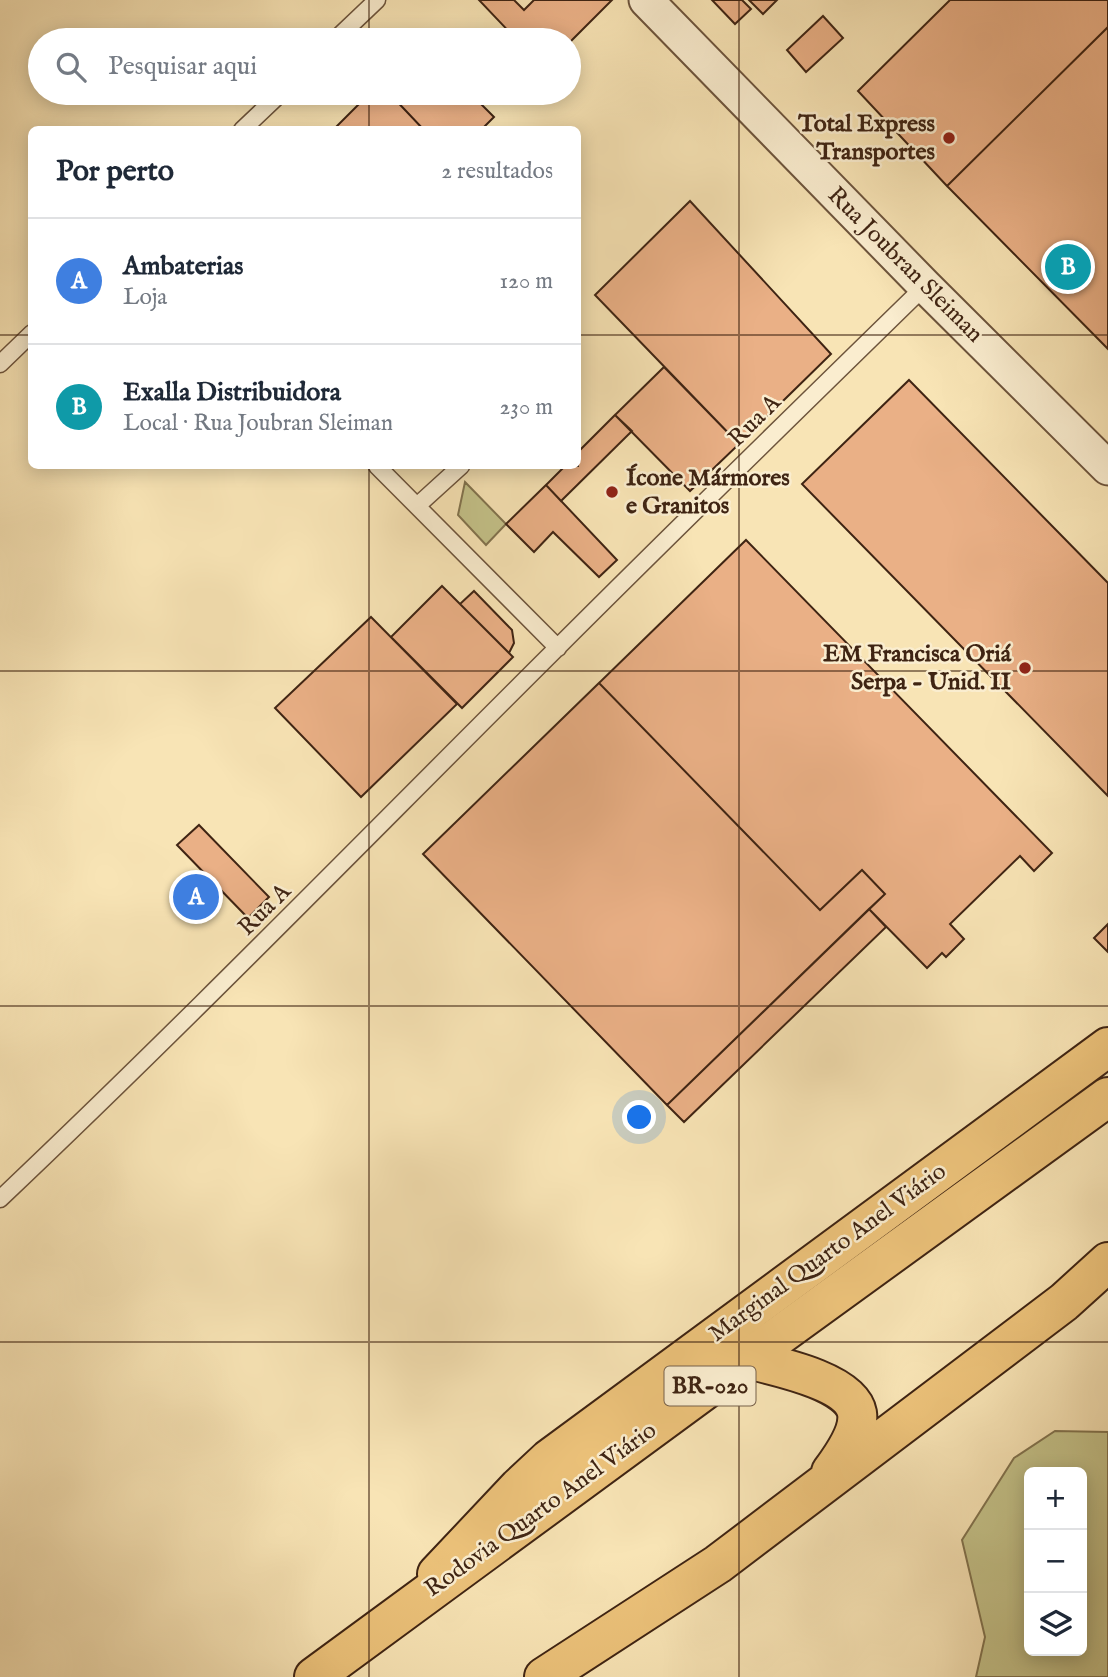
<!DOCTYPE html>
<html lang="pt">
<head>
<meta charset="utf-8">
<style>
	body { margin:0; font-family:"IM FELL English",serif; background:#f6f6f7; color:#1f2937 }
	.controls { position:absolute; right:21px; bottom:21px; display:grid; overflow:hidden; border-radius:10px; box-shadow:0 4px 18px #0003 }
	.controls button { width:63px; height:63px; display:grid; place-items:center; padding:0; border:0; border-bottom:2px solid #e0e1e3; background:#fff; color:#1f2937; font:35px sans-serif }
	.you { position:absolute; left:640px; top:1118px; width:24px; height:24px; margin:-18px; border:5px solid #fff; border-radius:50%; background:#1a73e8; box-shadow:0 0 0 10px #1a73e833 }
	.badge { display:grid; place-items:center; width:46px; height:46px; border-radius:50%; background:#1a73e8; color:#fff; font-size:23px; font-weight:700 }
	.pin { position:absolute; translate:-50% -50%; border:4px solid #fff; box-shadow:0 2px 7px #0006 }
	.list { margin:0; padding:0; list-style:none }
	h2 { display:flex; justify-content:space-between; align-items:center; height:91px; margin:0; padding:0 28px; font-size:30px }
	h2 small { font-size:23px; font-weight:400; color:#747a83 }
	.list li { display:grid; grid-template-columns:46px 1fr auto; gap:21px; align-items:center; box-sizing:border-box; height:126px; padding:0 28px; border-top:2px solid #e0e1e3 }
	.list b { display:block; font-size:26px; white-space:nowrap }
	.list p { margin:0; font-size:23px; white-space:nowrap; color:#747a83 }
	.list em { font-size:23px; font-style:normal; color:#747a83 }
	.icon { flex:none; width:38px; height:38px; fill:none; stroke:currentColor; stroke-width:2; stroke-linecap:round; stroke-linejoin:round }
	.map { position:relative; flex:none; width:1108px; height:1677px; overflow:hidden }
	.search { position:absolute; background:#fff; box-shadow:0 4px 18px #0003; left:28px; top:28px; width:553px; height:77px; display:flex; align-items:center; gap:18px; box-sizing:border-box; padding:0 24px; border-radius:38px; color:#747a83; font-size:26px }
	.panel { position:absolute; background:#fff; box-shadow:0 4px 18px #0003; left:28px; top:126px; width:553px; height:343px; border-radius:10px }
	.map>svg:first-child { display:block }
</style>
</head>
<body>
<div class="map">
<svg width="1108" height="1677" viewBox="0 0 1108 1677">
	<rect width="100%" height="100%" fill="#f8e4b5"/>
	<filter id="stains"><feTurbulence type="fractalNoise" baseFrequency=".00286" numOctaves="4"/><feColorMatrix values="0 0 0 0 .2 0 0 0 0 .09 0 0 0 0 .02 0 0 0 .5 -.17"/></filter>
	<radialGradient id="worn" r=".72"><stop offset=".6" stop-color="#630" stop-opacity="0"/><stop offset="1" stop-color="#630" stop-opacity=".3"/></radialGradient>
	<!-- green -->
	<path fill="#c4c289" stroke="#82734e" stroke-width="2" fill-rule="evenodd" d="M465,482L506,524L486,545L458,515Z
		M1055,1431L1108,1432V1677H976L985,1637L962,1540L1014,1458ZM1082,1472V1651H1029V1472Z"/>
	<!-- building -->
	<path fill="#eab086" stroke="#3f2413" stroke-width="2" d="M479,0H514L524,10L534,0H612L569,43V40H517Z
		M712,0H742L751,9L735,24Z
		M749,0H777L763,14Z
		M950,0H1108V27L947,186L858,91Z
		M823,16L843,38L806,72L787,50Z
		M1108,27V349L947,186Z
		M370,93H389L424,130H333Z
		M389,93H470L494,117L481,130H424Z
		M690,201L831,354L739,444L595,295Z
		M664,367L739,444L690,491L615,415Z
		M909,380L1108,583V796L802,484Z
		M615,415L632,431L561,501L546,485L565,466H578V452Z
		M546,485L617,560L599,577L553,532L534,552L506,524Z
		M746,540L1052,853L1034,871L1020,856L950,924L964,939L946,957L942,953L927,968L869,909L885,894L862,870L820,910L599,683Z
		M442,586L513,657L462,708L391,637Z
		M474,591L512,630L514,643L509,653L460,604Z
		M371,617L457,704L361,797L275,708Z
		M599,683L820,910L862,870L885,894L667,1105L423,854Z
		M199,825L269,897L248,918L177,845Z
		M869,909L886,927L684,1122L667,1105Z
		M1108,924V952L1094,938Z"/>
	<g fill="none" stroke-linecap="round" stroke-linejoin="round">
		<defs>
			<path id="lane" d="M335,40L377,0
				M242,130L281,93
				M0,364L32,333
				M377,466L558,648
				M417,506L461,466
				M0,1199C190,1019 372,832 557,648C679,526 802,406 925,286"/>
			<path id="street" d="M646,0L925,286L1108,468"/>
			<path id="primary" d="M437,1574L519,1487L549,1459L1108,1047"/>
			<path id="highway" d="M747,1359C775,1366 851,1381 857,1413C860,1433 842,1457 831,1472
				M314,1677L747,1359L1108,1097
				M544,1677L718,1564L1064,1302L1108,1262"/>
		</defs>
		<!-- lane casing -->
		<use href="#lane" stroke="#6d543c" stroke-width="19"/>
		<!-- street casing -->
		<use href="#street" stroke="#6d543c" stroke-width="37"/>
		<!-- primary casing -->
		<use href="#primary" stroke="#3f2413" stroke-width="42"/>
		<!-- highway casing -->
		<use href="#highway" stroke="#3f2413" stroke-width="42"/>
		<!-- lane -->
		<use href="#lane" stroke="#faedcf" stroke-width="16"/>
		<!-- street -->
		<use href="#street" stroke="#faedcf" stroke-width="33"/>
		<!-- primary -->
		<use href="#primary" stroke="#ecc27a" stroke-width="38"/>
		<!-- highway -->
		<use href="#highway" stroke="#ecc27a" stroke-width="38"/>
	</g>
	<!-- grid -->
	<path fill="none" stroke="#3f2413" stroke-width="2" stroke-opacity="0.55" d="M369,0V40M739,0V1677M369,93V130M0,335H32M578,335H1108M369,466V1677M0,671H1108M0,1006H1108M0,1342H1108"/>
	<!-- markers -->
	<g fill="#8f2418" stroke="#faedcf" stroke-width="2.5">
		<circle cx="949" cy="138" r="7"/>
		<circle cx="612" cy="492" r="7"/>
		<circle cx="1025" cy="668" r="7"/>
	</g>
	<g text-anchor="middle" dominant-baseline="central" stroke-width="5" stroke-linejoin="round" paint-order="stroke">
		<!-- shield labels -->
		<rect fill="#faedcf" stroke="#77604b" stroke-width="2" x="664.5" y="1366.5" width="91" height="39" rx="5"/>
		<g font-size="23" font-weight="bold" fill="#3f2413">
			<text x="710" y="1386">BR-020</text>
		</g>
		<!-- poi labels -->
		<g font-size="24" font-weight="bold" fill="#3f2413" stroke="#faedcf" text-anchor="end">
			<text x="935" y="124">Total Express<tspan x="935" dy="28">Transportes</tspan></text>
			<text x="626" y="478" text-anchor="start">Ícone Mármores<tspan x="626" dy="28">e Granitos</tspan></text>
			<text x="1011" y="654">EM Francisca Oriá<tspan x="1011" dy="28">Serpa - Unid. II</tspan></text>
		</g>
		<!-- street labels -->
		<g font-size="24" fill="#3f2413" stroke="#faedcf">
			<text transform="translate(905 265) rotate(45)">Rua Joubran Sleiman</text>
			<text transform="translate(755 421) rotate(-45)">Rua A</text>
			<text transform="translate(265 910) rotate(-45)">Rua A</text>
			<text transform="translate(828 1253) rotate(-36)">Marginal Quarto Anel Viário</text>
			<text transform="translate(541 1510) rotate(-36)">Rodovia Quarto Anel Viário</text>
		</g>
	</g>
	<rect width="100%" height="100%" filter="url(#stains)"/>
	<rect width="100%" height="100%" fill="url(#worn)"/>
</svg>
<div class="controls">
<button>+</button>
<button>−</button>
<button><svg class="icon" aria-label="layers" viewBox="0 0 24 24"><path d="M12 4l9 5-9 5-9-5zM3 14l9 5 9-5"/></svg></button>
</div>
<div class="you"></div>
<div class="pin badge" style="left:196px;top:897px;background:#3f7fe0">A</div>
<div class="pin badge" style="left:1068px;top:267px;background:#0f9aa8">B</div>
<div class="search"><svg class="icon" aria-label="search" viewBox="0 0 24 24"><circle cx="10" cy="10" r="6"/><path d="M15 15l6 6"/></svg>Pesquisar aqui</div>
<section class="panel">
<h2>Por perto<small>2 resultados</small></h2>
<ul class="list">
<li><span class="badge" style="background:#3f7fe0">A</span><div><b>Ambaterias</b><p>Loja</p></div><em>120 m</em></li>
<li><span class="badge" style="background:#0f9aa8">B</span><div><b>Exalla Distribuidora</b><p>Local · Rua Joubran Sleiman</p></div><em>230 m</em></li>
</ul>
</section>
</div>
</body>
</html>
